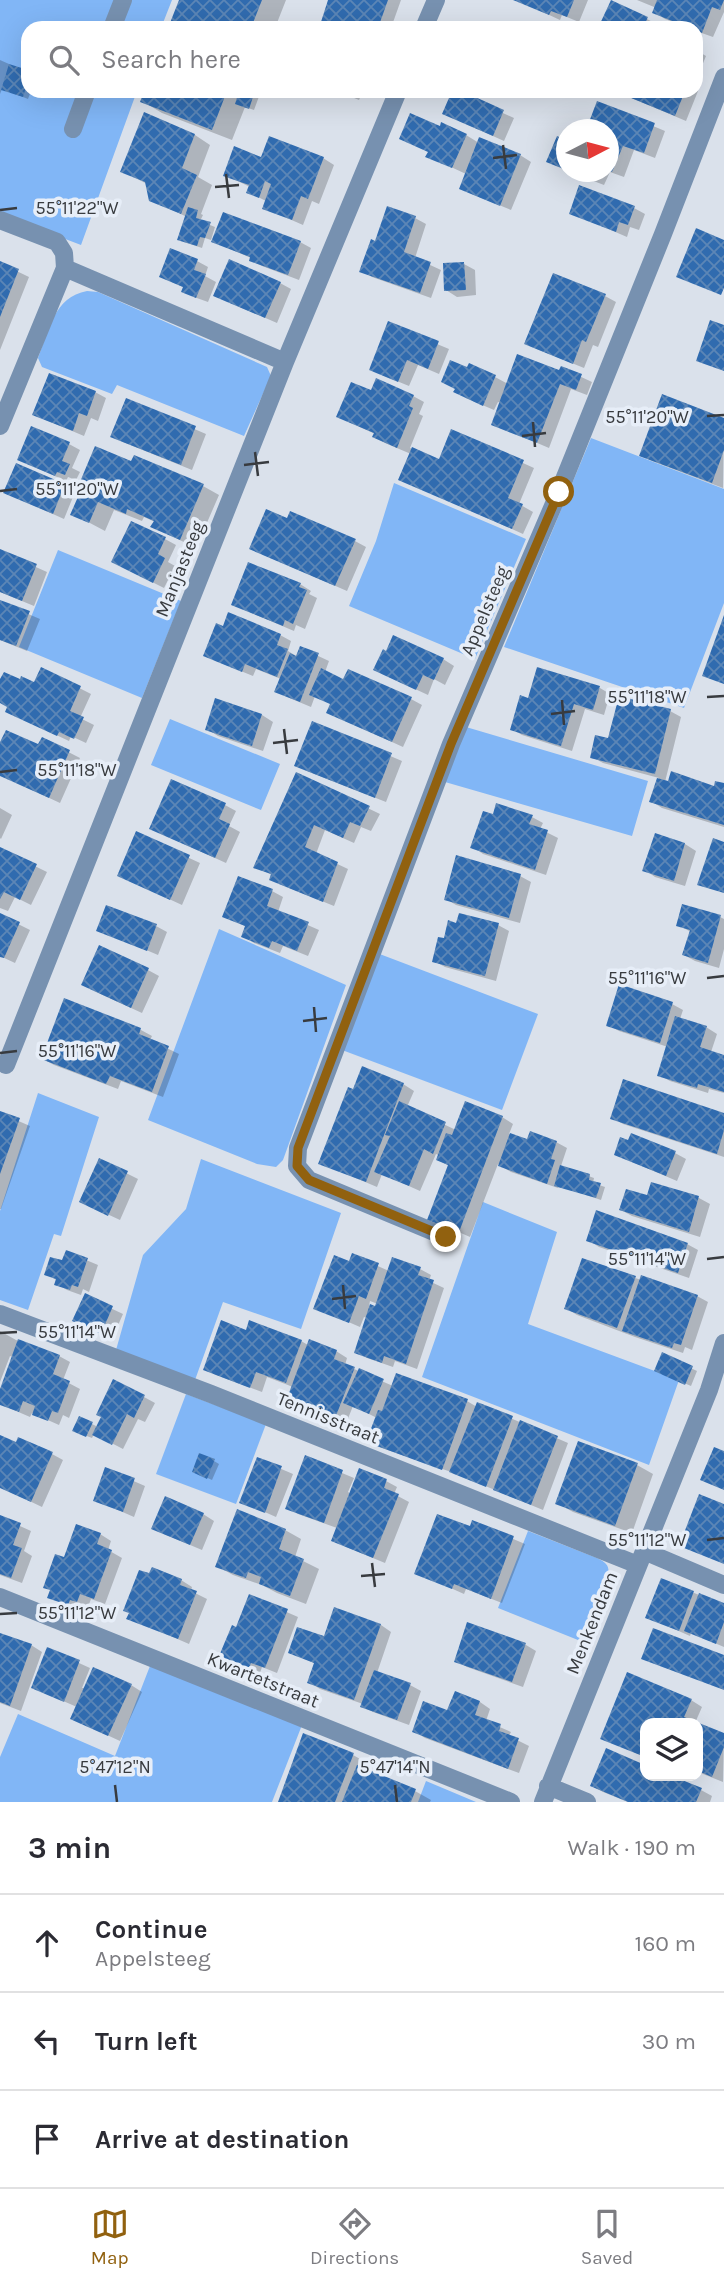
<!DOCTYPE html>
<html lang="en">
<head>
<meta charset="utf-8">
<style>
	body { margin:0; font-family:Karla,sans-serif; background:#f2f2f3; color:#2b2b33 }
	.controls { position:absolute; right:21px; bottom:21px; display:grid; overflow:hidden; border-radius:14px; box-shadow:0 7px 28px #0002 }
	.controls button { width:63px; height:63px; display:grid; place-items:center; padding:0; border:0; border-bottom:2px solid #e1e1e2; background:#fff; color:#2b2b33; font:35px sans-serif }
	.compass { position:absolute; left:556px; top:119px; width:63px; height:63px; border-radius:50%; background:#fff; box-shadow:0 7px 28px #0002; rotate:84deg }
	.stop { position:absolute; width:21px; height:21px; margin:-16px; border:5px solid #91610f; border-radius:50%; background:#fff }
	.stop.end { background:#91610f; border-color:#fff; box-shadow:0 2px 7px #0008 }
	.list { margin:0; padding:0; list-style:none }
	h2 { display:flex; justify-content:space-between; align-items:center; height:91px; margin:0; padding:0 28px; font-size:30px }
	h2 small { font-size:23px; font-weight:400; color:#7c7c81 }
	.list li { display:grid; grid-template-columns:46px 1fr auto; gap:21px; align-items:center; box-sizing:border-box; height:98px; padding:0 28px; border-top:2px solid #e1e1e2 }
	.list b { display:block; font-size:26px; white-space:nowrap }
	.list p { margin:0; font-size:23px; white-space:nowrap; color:#7c7c81 }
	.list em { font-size:23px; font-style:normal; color:#7c7c81 }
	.icon { flex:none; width:38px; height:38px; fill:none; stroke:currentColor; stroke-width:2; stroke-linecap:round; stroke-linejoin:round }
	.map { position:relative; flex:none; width:724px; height:1802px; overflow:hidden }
	.search { position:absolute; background:#fff; box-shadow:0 7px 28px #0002; left:21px; right:21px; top:21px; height:77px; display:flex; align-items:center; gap:18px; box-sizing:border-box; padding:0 24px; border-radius:21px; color:#7c7c81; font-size:26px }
	.sheet { height:385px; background:#fff }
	nav { display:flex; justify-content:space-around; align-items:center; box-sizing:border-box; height:98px; border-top:2px solid #e1e1e2; background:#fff; font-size:19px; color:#7c7c81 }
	nav a { display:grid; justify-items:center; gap:4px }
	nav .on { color:#91610f }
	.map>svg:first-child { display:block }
</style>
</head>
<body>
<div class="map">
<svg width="724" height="1802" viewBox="0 0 724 1802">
	<defs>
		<pattern id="building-cross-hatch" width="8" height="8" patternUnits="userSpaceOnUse" patternTransform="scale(1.75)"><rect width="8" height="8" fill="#306baf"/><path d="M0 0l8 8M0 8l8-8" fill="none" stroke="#5c86b6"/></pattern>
	</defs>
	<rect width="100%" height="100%" fill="#dae1eb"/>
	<!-- green -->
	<path fill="#81b6f6" d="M0,0H172L161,28H28V91H137L81,245L0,214Z
		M87,291L98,292L267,367L271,376L244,436L117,385L112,394L42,367L38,358C49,330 54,297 87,291Z
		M591,438L724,489V603L684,708L504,647Z
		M394,483L526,539L475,659L349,606L376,541Z
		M58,550L181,601L142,698L19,647Z
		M170,719L280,764L261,810L151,765Z
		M466,727L648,781L632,836L445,782Z
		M219,929L346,985L283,1160L276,1167L257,1164L148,1120Z
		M377,953L538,1014L502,1110L342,1050Z
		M38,1093L99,1117L61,1236L54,1234L28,1310L0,1300V1211Z
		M201,1159L341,1213L301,1329L223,1302L195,1380L116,1350L143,1255L186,1209Z
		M483,1202L557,1232L528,1324L679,1380L649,1465L422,1377Z
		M186,1394L266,1424L236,1504L156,1474Z
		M528,1531L597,1558C607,1563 610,1566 608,1577L583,1642L498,1608Z
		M150,1666L302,1725L272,1802H0V1757L18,1714L115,1756Z
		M426,1781L476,1802H418Z"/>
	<!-- shadow -->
	<path fill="#0003" fill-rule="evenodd" d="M181,0H286L275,28H170Z
		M330,0H401L391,28H329L322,24Z
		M517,0H588L579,22L562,15L560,20Z
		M637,0H724V12L713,37L696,31V28H689L665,19L654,12L659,9Z
		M647,19L658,25L656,28H600Z
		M696,50L706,56L697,78H696Z
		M0,60L9,64V66L28,72V91H31L28,99L2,89L0,94Z
		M696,90L698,91L686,121L615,91Z
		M146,91H261L254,110L245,107L232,140L162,113L142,101Z
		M337,91H363L359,100Z
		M454,91L514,118L504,141L455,119Z
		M598,103L665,131L655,158L634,150L624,177L610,172L604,185L570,172H608V130Z
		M145,115L195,135L210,145L198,177L212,185L201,214L203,215L200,221L215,227L211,240L205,238L202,248L184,242L187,217L151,200L147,184L122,171Z
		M466,135L479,143L520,155L531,162L511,210L472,194L466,174L436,160L429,152Z
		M323,158L334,165L319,204L312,201L303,225L264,208L266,201L248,192L250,187L225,175L262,159Z
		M388,208L415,218L426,224L415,258L441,270L431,298L372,277L361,271L376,243Z
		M634,208L645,214L639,230L630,227L627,237L571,213Z
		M214,242H300L311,248L299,280L262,266L251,260V258Z
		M197,261L208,267L205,276L216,282L208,302L194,297L185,288L161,277Z
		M0,263L29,277L0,350Z
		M464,264L475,270L476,295L457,297L446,290Z
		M280,283L291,289L277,323L226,301Z
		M605,296L616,302L598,347L593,345L584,368L537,349Z
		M389,324L449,349L439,374L418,365L409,386L382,375Z
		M562,368L592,382L587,395L571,389L549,448L493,424L501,403L498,402L494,410L466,398L468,370L495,377L508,384L560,372Z
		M95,392L106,398L98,421L91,418L84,436L34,415Z
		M372,393L413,396L424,402L419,414L423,416L410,448L440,461L452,431L534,468L519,504L533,512L523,534L400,479L411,454L385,443L374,437L375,434L349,422Z
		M127,400L206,434L192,470L123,442Z
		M724,419L723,488L652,461L641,455Z
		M69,444L80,450L72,468L80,472L76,480L68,477L66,481L30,465Z
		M132,463L203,486L219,495L196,548L153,527L155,522L144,517L142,521L114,510L105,531L73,514L83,490Z
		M64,485L75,492L64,519L6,493Z
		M288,521L355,541L366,547L347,591L262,554Z
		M165,539L176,545L168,562L175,566L164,588L124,568Z
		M0,551L47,572L34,606L0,592Z
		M300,584L311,591L309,594L317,598L305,629L296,625L294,631L233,605Z
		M0,602L40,619L27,651L0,640Z
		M280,635L291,641L288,651L298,657L301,648L329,661L325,672L344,681L411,699L422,705L403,747L339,718L331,704L315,696L311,707L287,697L276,691L281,679L256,669L253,676L216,661Z
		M443,659L454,666L445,685L434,679L428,695L387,676Z
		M42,669L91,694L80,718L94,725L86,743L71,736L69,741L18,717L9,707L0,702V683L35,684Z
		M538,669L600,688L610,694L604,715L585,709L572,751L522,735L512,729L529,700Z
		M216,700L262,715L273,722L263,751L218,736L207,729Z
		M670,711L681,717L665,782L715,789L724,785V827L662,808L651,801L659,778L603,763L592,757L610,740Z
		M313,723L402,761L386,802L307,771Z
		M43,739L80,758L60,803L0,775V747H39Z
		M297,774L380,814L371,831L361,827L354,843L325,830L316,854L348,869L334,906L282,885L272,875L256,867Z
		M225,805L236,811L229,826L240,832L226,863L151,829Z
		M0,808L12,815L1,839L0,838Z
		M494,816L532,817L543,823L540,829L558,838L546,875L483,854L473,847Z
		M137,834L200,863L182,905L130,881Z
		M656,835L685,844L696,851L685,886L655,877L645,870Z
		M0,849L47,872L31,905L15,897L8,911L0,908Z
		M520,876L531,882L520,923L456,905L446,899Z
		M272,891L283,897L278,912L319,930L308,956L283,946L280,953L254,943L243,936L247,927L224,916Z
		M0,915L30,930L15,963L0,956Z
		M720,917L724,919V949L719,968L695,961L684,955L691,932L678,925Z
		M457,925H498L509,931L496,981L445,967L434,961L445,940Z
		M156,926L167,932L158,955L99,930Z
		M148,970L159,976L142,1013L94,991Z
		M65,1000L141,1030L152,1036L150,1040L179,1054L163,1097L121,1081L118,1089L54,1065L43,1059Z
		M672,1004L683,1010L680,1019L706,1027L717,1034L711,1052L724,1057V1093L709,1089L708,1093L670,1081L659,1075L668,1047L619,1031L608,1025Z
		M403,1084L414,1091L407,1107L456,1130L502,1117L513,1124L509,1134L528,1141L556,1142L567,1148L561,1166L594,1178L593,1183L605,1187L601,1200L559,1186L558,1188L511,1172L498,1164L470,1237L429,1219L449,1166L438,1160L440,1156L436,1154L420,1191L382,1174L377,1187L320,1163Z
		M0,1113L30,1126L1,1209H0Z
		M724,1115V1157L623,1124L613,1118Z
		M629,1142L675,1153L686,1159L677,1181L616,1155Z
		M100,1160L138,1179L120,1220L92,1207Z
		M653,1184L699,1198L710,1204L700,1237L632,1216L621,1210L648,1197Z
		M588,1240L687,1244L698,1250L689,1278L599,1247Z
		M67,1252L98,1265L89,1292L83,1289L81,1295L67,1290L57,1284L58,1281L46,1274L63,1262Z
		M353,1255L389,1271L420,1269L431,1275L429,1281L444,1288L417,1369L395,1361L393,1367L367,1358L356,1352L367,1318L364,1317L360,1327L316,1308L350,1263ZM370,1301L378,1304L376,1309L369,1306Z
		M635,1278L697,1296L708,1302L692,1350L685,1347L683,1353L635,1337L577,1315L566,1308Z
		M85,1296L123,1314L112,1339L85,1326Z
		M0,1331L16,1340L59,1356L70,1362L63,1380L80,1389L69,1418L63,1415L59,1425L32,1413L30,1417L0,1404V1394L13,1357L10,1356L0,1382Z
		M248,1332L301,1341L308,1345L336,1351L347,1358L345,1365L393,1386L467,1401L477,1407L478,1404L568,1443L543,1510L454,1473L379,1447L368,1441L377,1418L353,1406L343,1431L317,1419L319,1414L288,1400L293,1387L267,1377L262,1392L216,1375L205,1369Z
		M663,1355L697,1371L691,1386L661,1373Z
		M144,1397L155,1403L145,1422L138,1419L123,1449L94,1434L92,1438L79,1433L92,1424L98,1427Z
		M0,1437L52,1454L63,1460L42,1507L0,1487Z
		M306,1458L354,1478L348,1492L351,1494L386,1481L397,1487L394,1494L409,1502L385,1563L344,1546L337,1528L298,1514L288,1508Z
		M258,1459L293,1474L276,1517L242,1502Z
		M214,1461L219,1464L212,1480L199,1474Z
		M637,1465L653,1474L632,1533L573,1512L557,1503Z
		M106,1469L145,1486L134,1517L95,1500Z
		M203,1514L214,1521L202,1550L164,1534Z
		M0,1517L31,1531L24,1551L32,1556L22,1583L0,1575Z
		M473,1522L525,1544L502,1603L466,1589L464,1594L417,1573L471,1529Z
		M285,1530L301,1539L295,1557L319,1569L306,1604L277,1593L262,1585L233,1575L217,1566Z
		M100,1534L111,1541L108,1550L122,1558L105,1604L91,1599L88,1607L81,1605L80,1610L49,1597L65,1559Z
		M181,1580L192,1587L191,1591L207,1599L189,1644L129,1618Z
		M662,1580L724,1605V1647L691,1633L690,1636L647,1617Z
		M250,1596L298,1617L277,1673L262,1667L260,1673L221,1656L237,1630Z
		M335,1609L381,1625L391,1632L377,1673L410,1685L421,1691L409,1725L373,1712L362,1706L363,1704L320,1689L309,1682L316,1664L290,1652L325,1639Z
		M469,1624L526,1645L536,1651L523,1687L467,1667L456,1661Z
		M0,1635L31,1645L42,1652L21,1711L0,1703Z
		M48,1649L90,1668L82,1688L131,1685L142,1692L120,1741L83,1724L77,1707L33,1688Z
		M691,1700L702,1707L695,1723H645V1757L602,1738Z
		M480,1702L490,1709L486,1721L511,1732L509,1736L529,1746L519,1773L425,1738L414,1731L448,1712Z
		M698,1725L724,1735L723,1782L698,1772Z
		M607,1751L645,1766V1776H668L701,1790L712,1796L710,1802H628L603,1792L592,1786Z
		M353,1755L369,1764L366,1771L415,1791L431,1800L430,1802H279Z"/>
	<!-- building -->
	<path fill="url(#building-cross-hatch)" d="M179,0H262L251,28H168Z
		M328,0H388L378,28H329L320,25Z
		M513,0H574L567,17L551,11L549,15Z
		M611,0L648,17L643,28H598Z
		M657,0H724L720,10L712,7L702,33L696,30V28H690L652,13Z
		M9,64L28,70V81L23,97L1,90Z
		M144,91H227L212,130L140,102Z
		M239,91H255L249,109L235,104Z
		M452,91H462L504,110L493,136L442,114Z
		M614,91H685L675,116Z
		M597,101L655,123L644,153L623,146L612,172L608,170V130H586Z
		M144,112L195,134L182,168L197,175L181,214L149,201L145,182L120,172Z
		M410,113L440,126L441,122L467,134L452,168L425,157L428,152L399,139Z
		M269,136L324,157L308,199L301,196L292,220L262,209L271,184L265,181L259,198L246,193L249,185L223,176L234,146L261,157Z
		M557,136L566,140V170L546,162Z
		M479,137L521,154L500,206L459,189Z
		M579,185L635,206L628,225L619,222L616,232L569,214Z
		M387,206L416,216L404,252L431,262L420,293L359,272L371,239L375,241Z
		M188,207L198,210L196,218L211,222L205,238L200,237L197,246L177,240Z
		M223,212L301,241L288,275L249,261L250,257L211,242Z
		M696,228L724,240V288L721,295L676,277Z
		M170,248L198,259L194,270L206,274L196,298L181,292L183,287L159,277Z
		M229,259L281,282L265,318L213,296Z
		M0,261L19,269L0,317Z
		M464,262L466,290L444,291L443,263Z
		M553,273L606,294L586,342L582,340L573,364L524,344Z
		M710,320L724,325V371L696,361Z
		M388,321L439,341L428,369L407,360L398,382L369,370Z
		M517,354L559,370L561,366L582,374L576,390L560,384L537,443L491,425Z
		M450,360L467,367L469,363L496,375L483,406L453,392L455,389L441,382Z
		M49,373L96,391L87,416L79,413L73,431L32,415Z
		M376,378L414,395L409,406L413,408L397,448L372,437L374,433L336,417L351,382L371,390Z
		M662,394L724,418V450L712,483L639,456Z
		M126,398L196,426L181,465L110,437Z
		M31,426L70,442L62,461L70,464L65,475L57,472L55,476L17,460Z
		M451,429L524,460L508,498L523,504L512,529L398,480L412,447L439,459Z
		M95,446L131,461L134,455L204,484L180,540L150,527L154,521L127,509L126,514L98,502L89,523L70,515L81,490L77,489Z
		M16,463L65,484L53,514L3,493Z
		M266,509L287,518L290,511L356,539L335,586L249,549Z
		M131,521L166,537L158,554L165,558L153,583L111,562Z
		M0,549L37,564L22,601L0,592Z
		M248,562L301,583L299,587L307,590L293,624L285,620L283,626L231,605Z
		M0,600L30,611L16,646L0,640Z
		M228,612L281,634L277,645L288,649L277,677L245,664L242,672L203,656L216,623L223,626Z
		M724,615V684L702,676Z
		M393,635L444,658L434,680L423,675L416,690L373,670L383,649L386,651Z
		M300,646L319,653L300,702L274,692L290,653L296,656Z
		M41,667L81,686L70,711L84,717L74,739L59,732L57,736L5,712L7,707L0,703V679L4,672L20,679L21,676L34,682Z
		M537,667L600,686L593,710L574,704L561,746L510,730L520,695L528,698Z
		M321,668L343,679L348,669L412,697L392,742L326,713L330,704L309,695Z
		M619,696L671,709L655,774L590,758L595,735L608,738Z
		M215,698L262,714L252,746L205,730Z
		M312,721L392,753L375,798L294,766Z
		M6,730L38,744L42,737L70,750L49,798L0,776V742Z
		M671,771L714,786L715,781L724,783V825L649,802L657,778L668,781Z
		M296,772L370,806L360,826L350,822L343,838L314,825L305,847L338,862L323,902L269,880L271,874L253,868Z
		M171,779L226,803L219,819L230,824L215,858L149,829Z
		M496,803L533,815L529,824L548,830L535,870L470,848L483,811L493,814Z
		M136,831L190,855L170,900L117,876Z
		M655,833L685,843L674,881L642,871Z
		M713,838L724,842V893L697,885Z
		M0,847L37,864L20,900L4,892L0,899Z
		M456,855L521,874L509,918L444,900Z
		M238,876L273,889L267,906L309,922L297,951L272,941L269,948L241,937L245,926L222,917Z
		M682,904L721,915L708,963L682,955L690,930L676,926Z
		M106,905L157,924L147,951L96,931Z
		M0,913L20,922L4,958L0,957Z
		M459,913L499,923L485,976L432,962L438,937L444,938L448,920L456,923Z
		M99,945L149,968L131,1008L81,985Z
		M619,984L673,1002L660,1043L606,1026Z
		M64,998L141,1028L139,1034L169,1046L152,1092L110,1076L106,1084L41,1059Z
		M675,1016L707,1026L700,1047L724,1055V1092L698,1084L697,1088L657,1076Z
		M362,1066L404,1083L366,1182L318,1164L348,1087L353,1089Z
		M623,1079L724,1113V1130L717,1154L610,1119Z
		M399,1101L446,1122L433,1154L424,1149L409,1186L374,1172L390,1136L385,1135Z
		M465,1101L503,1116L459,1232L427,1220L448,1165L436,1160L446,1133L452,1135Z
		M0,1111L20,1118L0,1174Z
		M530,1131L557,1141L551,1159L555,1160L547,1184L498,1166L510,1133L527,1139Z
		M631,1133L676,1151L666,1176L614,1155L620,1137L628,1140Z
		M99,1158L128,1171L108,1216L79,1202Z
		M560,1165L590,1174L589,1180L601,1183L596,1198L554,1186Z
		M651,1182L699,1196L689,1232L619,1210L626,1189L647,1195Z
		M596,1210L688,1243L678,1273L586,1241Z
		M66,1250L88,1258L78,1287L72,1285L70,1290L54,1285L56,1279L44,1275L50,1257L62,1260Z
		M352,1253L379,1263L366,1299L359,1296L349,1323L313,1309L334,1255L349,1261Z
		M392,1257L421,1267L418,1275L434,1280L406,1364L384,1356L382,1363L354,1353L370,1304L375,1306Z
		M582,1258L636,1276L617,1328L564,1309Z
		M641,1275L698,1295L681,1345L674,1343L672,1348L622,1331Z
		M85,1293L113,1306L101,1334L72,1321Z
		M221,1320L246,1330L249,1320L302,1340L286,1383L256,1372L250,1388L203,1370Z
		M18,1339L60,1355L53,1374L70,1381L58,1413L52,1411L48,1421L32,1415L35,1406L23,1401L19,1412L0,1405V1389Z
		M309,1339L337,1350L334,1359L355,1367L332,1426L315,1420L317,1413L286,1401Z
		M662,1352L693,1366L685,1385L654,1371Z
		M359,1368L384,1379L369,1414L343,1403Z
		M396,1373L468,1399L442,1470L366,1442L378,1410L382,1411Z
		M113,1379L145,1395L134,1418L127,1414L112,1445L92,1435L101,1417L96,1415Z
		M477,1402L513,1416L486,1487L449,1472Z
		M79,1416L93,1422L86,1437L72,1431Z
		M520,1420L558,1436L531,1505L493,1490Z
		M0,1435L16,1442L18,1437L53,1452L31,1502L0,1488Z
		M578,1441L638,1463L615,1526L555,1504Z
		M714,1447L724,1451V1490L700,1480Z
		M199,1453L215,1459L207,1479L192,1472Z
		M305,1455L343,1470L324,1523L285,1509Z
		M257,1457L282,1466L265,1513L239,1503Z
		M105,1467L135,1478L123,1512L93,1501Z
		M359,1468L387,1479L384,1488L399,1494L373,1558L331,1541Z
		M699,1494L724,1504V1564L679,1546Z
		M165,1496L204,1513L190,1545L151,1529Z
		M237,1509L286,1529L279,1549L304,1559L290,1596L259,1584L261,1577L248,1572L246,1578L215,1567Z
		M437,1514L470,1526L472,1520L514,1536L491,1599L454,1584L452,1589L414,1574Z
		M0,1515L21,1523L13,1545L22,1548L11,1578L0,1574Z
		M76,1524L101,1533L97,1544L112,1550L94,1599L80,1594L77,1602L70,1600L68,1605L47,1598L50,1590L43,1588L55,1554L64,1557Z
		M152,1567L182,1579L180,1585L197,1591L178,1639L126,1619L129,1613L123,1611L139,1570L149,1573Z
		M661,1578L694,1591L679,1631L645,1618Z
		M699,1593L724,1603V1622L716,1644L684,1631Z
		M249,1594L288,1609L265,1668L251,1663L249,1668L219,1656L232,1625L236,1627Z
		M334,1607L381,1624L354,1700L307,1683L314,1663L288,1653L297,1627L324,1636Z
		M467,1622L526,1643L512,1682L454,1662Z
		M653,1628L724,1655V1690L641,1659Z
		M0,1633L32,1644L10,1706L0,1702Z
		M47,1647L80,1660L64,1702L31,1688Z
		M93,1667L132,1684L108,1736L70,1719Z
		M374,1670L411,1683L397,1720L360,1707Z
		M627,1672L692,1699L684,1717L724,1733V1747L712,1777L698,1771V1723H645V1757L600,1739Z
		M455,1691L480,1701L475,1715L501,1724L499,1731L519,1738L508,1769L412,1732L423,1701L447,1710Z
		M303,1733L354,1753L335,1802H278Z
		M606,1748L645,1765V1776H672L702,1788L696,1802H628L590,1786Z
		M357,1765L416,1789L411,1802H342Z"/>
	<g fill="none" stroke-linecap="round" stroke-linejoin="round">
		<!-- minor -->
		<path stroke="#7791b0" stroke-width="18" d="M112,28L123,0
			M424,28L436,0
			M73,129L87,91
			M0,220L57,242L64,253L65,268L285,362
			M0,426L65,268
			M6,1065L285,362L398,91
			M446,1237L309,1180L297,1166L298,1148L451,744L559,492L663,234L724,77
			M0,1314L211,1394L638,1565
			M644,1551L724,1585
			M0,1597L511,1802
			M548,1786L587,1802
			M543,1802L709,1390L724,1343"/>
	</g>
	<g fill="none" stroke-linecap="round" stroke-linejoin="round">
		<!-- route -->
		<path stroke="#91610f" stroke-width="9" d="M446,1237L309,1180L297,1166L298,1148L451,744L559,492"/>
	</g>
	<!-- ticks -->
	<path fill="none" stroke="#383b3f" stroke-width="2.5" d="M503,145L506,169M493,158L517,155M226,174L229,198M215,187L239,185M0,210L17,208M707,416L724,415M533,422L535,447M522,436L546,433M255,452L258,476M244,465L269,462M0,491L17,489M707,697L724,696M562,700L564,725M551,714L575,711M284,729L287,754M273,743L298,740M0,772L17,770M707,978L724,976M314,1007L316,1032M303,1021L327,1018M0,1053L17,1051M707,1259L724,1257M343,1285L345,1309M332,1299L356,1296M0,1333L17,1332M707,1540L724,1538M372,1563L375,1587M361,1576L385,1574M0,1614L17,1613M115,1785L117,1802M395,1785L397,1802"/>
	<g text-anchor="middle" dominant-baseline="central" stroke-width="7" stroke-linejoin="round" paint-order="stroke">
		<!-- street labels -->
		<g font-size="19" fill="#383b3f" stroke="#e7eef8">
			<text transform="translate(180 569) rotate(-68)">Manjasteeg</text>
			<text transform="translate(485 611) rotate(-67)">Appelsteeg</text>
			<text transform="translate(328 1418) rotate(22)">Tennisstraat</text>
			<text transform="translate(592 1623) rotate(-68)">Menkendam</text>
			<text transform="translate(263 1680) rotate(22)">Kwartetstraat</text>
		</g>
	</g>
	<g font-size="18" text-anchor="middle" fill="#383b3f" stroke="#e7eef8" stroke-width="7" stroke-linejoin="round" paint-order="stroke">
		<text x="77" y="214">55°11'22"W</text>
		<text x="647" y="423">55°11'20"W</text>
		<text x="77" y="495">55°11'20"W</text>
		<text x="647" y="703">55°11'18"W</text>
		<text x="77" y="776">55°11'18"W</text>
		<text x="647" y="984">55°11'16"W</text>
		<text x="77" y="1057">55°11'16"W</text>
		<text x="647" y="1265">55°11'14"W</text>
		<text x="77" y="1338">55°11'14"W</text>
		<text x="647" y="1546">55°11'12"W</text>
		<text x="77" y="1619">55°11'12"W</text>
		<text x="115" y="1773">5°47'12"N</text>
		<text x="395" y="1773">5°47'14"N</text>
	</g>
</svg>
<div class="controls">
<button><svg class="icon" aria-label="layers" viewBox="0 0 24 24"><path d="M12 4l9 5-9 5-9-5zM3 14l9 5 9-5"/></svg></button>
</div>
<svg class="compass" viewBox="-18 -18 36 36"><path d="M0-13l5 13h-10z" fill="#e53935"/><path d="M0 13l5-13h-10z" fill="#7c7c81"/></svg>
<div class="stop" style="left:559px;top:492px"></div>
<div class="stop end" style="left:446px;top:1237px"></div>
<div class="search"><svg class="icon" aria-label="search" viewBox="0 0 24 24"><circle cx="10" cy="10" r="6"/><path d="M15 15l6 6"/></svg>Search here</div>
</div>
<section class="sheet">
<h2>3 min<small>Walk · 190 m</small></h2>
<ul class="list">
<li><svg class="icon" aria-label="ahead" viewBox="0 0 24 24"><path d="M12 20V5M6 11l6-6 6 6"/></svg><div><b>Continue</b><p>Appelsteeg</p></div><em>160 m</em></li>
<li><svg class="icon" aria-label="left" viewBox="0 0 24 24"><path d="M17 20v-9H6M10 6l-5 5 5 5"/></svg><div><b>Turn left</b></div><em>30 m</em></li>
<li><svg class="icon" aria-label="arrive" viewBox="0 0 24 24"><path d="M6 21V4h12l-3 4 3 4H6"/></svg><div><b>Arrive at destination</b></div></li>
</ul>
</section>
<nav>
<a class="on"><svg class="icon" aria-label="map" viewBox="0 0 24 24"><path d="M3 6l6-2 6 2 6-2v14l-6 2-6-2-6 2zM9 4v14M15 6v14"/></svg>Map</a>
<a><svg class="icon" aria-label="directions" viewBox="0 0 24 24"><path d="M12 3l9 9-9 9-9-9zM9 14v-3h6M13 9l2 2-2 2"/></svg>Directions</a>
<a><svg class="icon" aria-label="saved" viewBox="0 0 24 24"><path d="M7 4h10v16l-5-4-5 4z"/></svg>Saved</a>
</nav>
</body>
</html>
